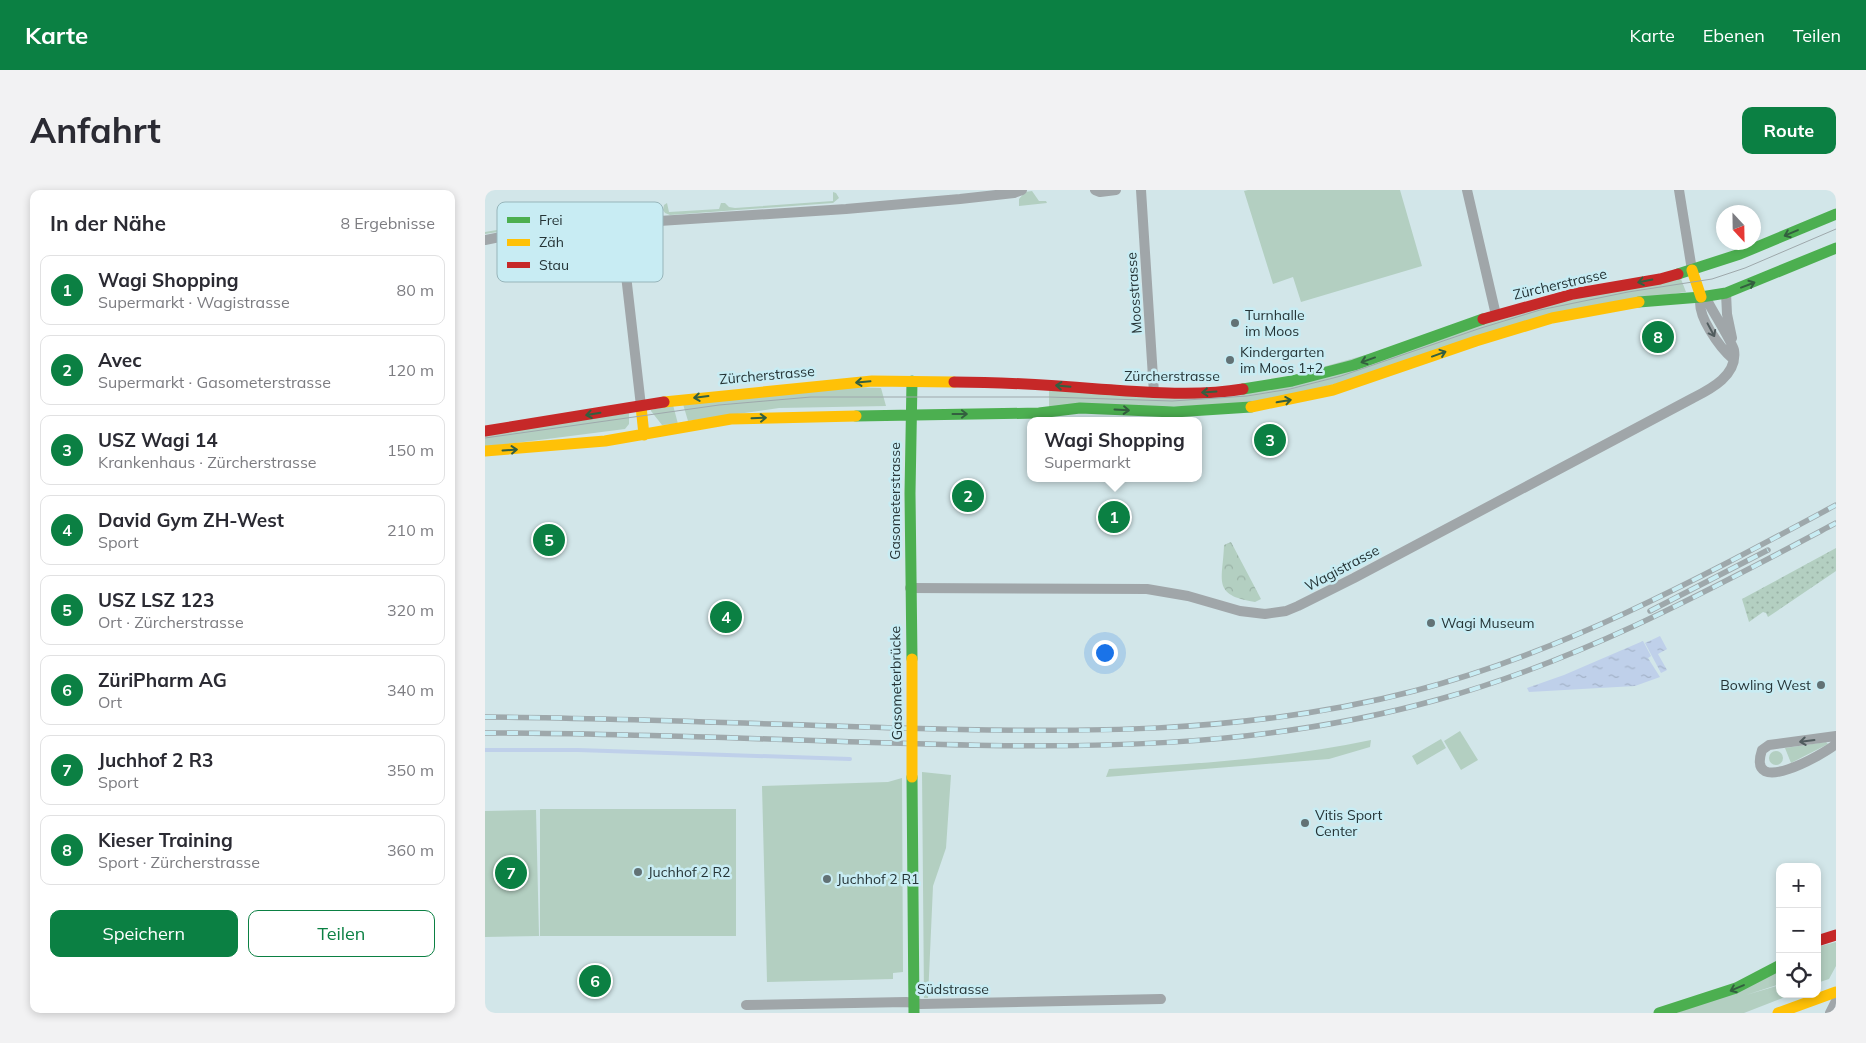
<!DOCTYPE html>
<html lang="de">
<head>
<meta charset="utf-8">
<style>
	body { margin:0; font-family:Mulish,sans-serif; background:#f2f2f3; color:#2b2b33 }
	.controls { position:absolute; right:15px; bottom:15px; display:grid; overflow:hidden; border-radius:10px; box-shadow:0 2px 8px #0003 }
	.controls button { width:45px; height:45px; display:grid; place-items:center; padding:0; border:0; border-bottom:1px solid #e1e1e2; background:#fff; color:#2b2b33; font:25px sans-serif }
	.compass { position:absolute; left:1231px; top:15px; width:45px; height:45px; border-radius:50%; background:#fff; box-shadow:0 2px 8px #0003; rotate:158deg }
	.you { position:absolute; left:619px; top:462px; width:18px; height:18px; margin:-12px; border:4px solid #fff; border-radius:50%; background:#1a73e8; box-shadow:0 0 0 8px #1a73e833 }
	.badge { display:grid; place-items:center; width:32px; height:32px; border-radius:50%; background:#0b8043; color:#fff; font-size:16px; font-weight:700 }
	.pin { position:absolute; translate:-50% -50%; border:2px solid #fff; box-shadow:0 1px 5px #0006 }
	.popup { position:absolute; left:542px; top:227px; width:175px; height:65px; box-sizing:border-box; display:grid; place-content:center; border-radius:10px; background:#fff; filter:drop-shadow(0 1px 4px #0005); font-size:16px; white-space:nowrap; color:#7c7c81 }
	.popup b { font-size:19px; color:#2b2b33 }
	.popup::after { content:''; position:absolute; left:50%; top:100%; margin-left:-10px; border:10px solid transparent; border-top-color:#fff }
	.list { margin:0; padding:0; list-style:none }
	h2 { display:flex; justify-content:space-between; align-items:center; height:65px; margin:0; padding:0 20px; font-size:21px }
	h2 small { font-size:16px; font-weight:400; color:#7c7c81 }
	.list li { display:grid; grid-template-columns:32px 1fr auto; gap:15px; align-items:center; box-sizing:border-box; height:70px; margin:0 10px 10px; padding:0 10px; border:1px solid #e1e1e2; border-radius:10px }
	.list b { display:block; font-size:19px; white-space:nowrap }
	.list p { margin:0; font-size:16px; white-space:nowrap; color:#7c7c81 }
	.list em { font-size:16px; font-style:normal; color:#7c7c81 }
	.actions { display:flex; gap:10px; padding:15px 20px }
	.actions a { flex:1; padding:11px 0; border:1px solid #0b8043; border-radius:10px; text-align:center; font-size:18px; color:#0b8043 }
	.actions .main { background:#0b8043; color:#fff }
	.icon { flex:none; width:28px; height:28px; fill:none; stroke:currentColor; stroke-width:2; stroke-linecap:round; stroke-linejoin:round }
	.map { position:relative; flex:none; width:1351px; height:823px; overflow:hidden; border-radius:10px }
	header { display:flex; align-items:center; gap:30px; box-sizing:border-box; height:70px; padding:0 25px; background:#0b8043; color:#fff }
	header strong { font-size:24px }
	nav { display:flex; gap:28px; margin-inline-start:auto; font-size:18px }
	.intro { display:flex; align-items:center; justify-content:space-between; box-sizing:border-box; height:120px; padding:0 30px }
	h1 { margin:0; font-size:35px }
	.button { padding:12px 22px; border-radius:10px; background:#0b8043; color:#fff; font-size:18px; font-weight:700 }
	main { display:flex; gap:30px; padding:0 30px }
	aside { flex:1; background:#fff; border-radius:10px; box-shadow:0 2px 8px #0003 }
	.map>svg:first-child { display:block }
</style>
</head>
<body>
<header>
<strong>Karte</strong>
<nav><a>Karte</a><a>Ebenen</a><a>Teilen</a></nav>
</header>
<div class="intro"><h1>Anfahrt</h1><a class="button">Route</a></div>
<main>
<aside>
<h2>In der Nähe<small>8 Ergebnisse</small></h2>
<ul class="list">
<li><span class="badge">1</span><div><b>Wagi Shopping</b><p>Supermarkt · Wagistrasse</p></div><em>80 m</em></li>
<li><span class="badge">2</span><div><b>Avec</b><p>Supermarkt · Gasometerstrasse</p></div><em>120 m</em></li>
<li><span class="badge">3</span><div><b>USZ Wagi 14</b><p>Krankenhaus · Zürcherstrasse</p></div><em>150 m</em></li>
<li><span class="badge">4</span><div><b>David Gym ZH-West</b><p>Sport</p></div><em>210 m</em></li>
<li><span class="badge">5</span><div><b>USZ LSZ 123</b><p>Ort · Zürcherstrasse</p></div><em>320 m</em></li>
<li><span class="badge">6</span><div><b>ZüriPharm AG</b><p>Ort</p></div><em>340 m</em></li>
<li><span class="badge">7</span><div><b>Juchhof 2 R3</b><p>Sport</p></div><em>350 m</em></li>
<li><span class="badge">8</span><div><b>Kieser Training</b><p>Sport · Zürcherstrasse</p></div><em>360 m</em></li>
</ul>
<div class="actions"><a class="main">Speichern</a><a>Teilen</a></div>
</aside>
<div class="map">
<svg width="1351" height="823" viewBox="0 0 1351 823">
	<defs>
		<pattern id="forest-crowns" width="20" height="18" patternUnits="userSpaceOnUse" patternTransform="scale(1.25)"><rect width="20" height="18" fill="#b3cfc1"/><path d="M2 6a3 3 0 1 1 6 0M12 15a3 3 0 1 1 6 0" fill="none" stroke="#9ab2a6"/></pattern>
		<pattern id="garden-dots" width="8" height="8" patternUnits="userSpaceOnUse" patternTransform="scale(1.25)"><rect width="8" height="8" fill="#b3cfc1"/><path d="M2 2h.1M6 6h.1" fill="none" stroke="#9ab2a6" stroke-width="1.8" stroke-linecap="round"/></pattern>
		<pattern id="water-ripples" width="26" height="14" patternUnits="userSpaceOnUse" patternTransform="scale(1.25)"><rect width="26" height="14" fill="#bfd0ea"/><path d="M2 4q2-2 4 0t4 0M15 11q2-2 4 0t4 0" fill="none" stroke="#a4b3c9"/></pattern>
	</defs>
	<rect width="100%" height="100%" fill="#d2e6e9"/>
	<!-- grass -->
	<path fill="#b3cfc1" d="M763,0H915L937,76L816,112L808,87L788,94L759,1Z
		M547,1L554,11H561L562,13L534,16V9L540,2Z
		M348,2L351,3L354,8L348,13L185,25L180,23L178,20L179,15L182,13L184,22L234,19L236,13H240L244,17L250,18L348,11Z
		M161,15L167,19L166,22L162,25L61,34L0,44V42L60,32L161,23Z
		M1196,89L1201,102L1146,110L891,184L768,214L564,220V198L734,206L1062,114Z
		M358,197L396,198L401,216L294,218L203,231L198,214Z
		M188,215L193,234L177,235L166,221V220Z
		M144,223V234L140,239L0,257V244Z
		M975,541L993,570L976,580L959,551Z
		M956,549L961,558L932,575L927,566Z
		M886,550L885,557L844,569L621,587L624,579C712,574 799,568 886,550Z
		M1341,552L1343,554L1306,573L1300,558Z
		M1284 568a7 7 0 1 1 14 0a7 7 0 1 1-14 0Z
		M437,582L466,585L461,658L448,696L443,808H439Z
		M417,588L418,782L408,783V789L282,792L277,596L403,592Z
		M55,619H251V746H55Z
		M51,620L54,746L0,747V621Z
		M1351,752V776L1344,789L1332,793V757Z
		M1295,780V794L1261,805L1295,795V804H1308L1259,823H1192Z"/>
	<!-- forest -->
	<path fill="url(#forest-crowns)" d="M746,352L776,409L770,412C726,405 738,390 739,355Z"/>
	<!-- garden -->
	<path fill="url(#garden-dots)" d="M1351,358V381L1283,427L1281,423L1278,422L1264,432L1257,409Z"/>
	<!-- water -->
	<path fill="url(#water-ripples)" d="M1175,446L1182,459L1173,464L1182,480L1176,483L1160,453Z
		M1158,451L1166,466L1163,468L1175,487L1150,496L1044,502L1042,498L1079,485Z"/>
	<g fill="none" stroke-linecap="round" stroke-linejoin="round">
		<!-- stream -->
		<path stroke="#bfd0ea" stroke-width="4" d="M0,560H93L365,569"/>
		<!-- street -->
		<path stroke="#a0a6a9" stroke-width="10" d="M610,0L615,2L631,0
			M656,0L669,203
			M982,0L1011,125
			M1194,0L1207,80
			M135,33L156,216
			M0,50L30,44L118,33L174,31L361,19L475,9L529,3L537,0
			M1241,103L1242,124L1247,148
			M425,398L662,399L703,406L755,421L780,424L801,421L813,416L869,388L1208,208C1226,199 1253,185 1249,160C1247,152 1228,122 1223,112L1216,107C1210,124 1235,158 1248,169
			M1351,546L1284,555L1277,560C1261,609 1339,564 1351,554
			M261,815L421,812L436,814L676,809
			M1345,823L1351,811"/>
		<!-- fast -->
		<path stroke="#4caf50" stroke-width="11" d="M1193,84L1255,64L1351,24
			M1154,112L1216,107L1241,103L1351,58
			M427,191L425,303L427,469
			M758,199L807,191L869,175L998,129
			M371,226L554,223L595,218L689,222L766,217
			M427,587L429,823
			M1174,823L1251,798L1295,775"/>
		<!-- slow -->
		<path stroke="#ffc107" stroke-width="11" d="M1207,80L1216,107
			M179,212L387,191L469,192
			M156,216L159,245
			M766,217L848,200L991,151L1067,128L1154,112
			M0,261L120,251L246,229L371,226
			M1293,823L1351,802"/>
		<!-- jam -->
		<path stroke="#c62828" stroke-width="11" d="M998,129L1088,104L1175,89L1193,84
			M469,192C517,192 565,195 613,199C661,202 711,207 758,199
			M0,241L179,212
			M1332,751L1351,745"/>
		<!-- tram -->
		<path stroke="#9ea8ab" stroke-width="1" d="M0,248L234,215L326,207H564L687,211L762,206L805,199L856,186L996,138L1055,120L1143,102L1227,89L1260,78L1351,39"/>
		<defs>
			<path id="rail" d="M1165,421L1283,360
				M0,527C138,528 276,534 413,538C587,543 760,545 929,501C1079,462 1215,388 1351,315
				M0,543C135,543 271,549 406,553C594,559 773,560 955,509C1096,470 1223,401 1351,333"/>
		</defs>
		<!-- rail casing -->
		<use href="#rail" stroke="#9ea8ab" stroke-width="5.5"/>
		<!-- rail -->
		<use href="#rail" stroke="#c8ecf3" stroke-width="4" stroke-dasharray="11" stroke-linecap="butt"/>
		<!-- slow-bridge -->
		<path stroke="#ffc107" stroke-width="11" d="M427,469V587"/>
	</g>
	<!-- one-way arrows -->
	<defs><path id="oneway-shaft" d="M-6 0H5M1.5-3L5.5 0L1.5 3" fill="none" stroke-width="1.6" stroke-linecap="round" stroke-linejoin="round" transform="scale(1.25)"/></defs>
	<g stroke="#335f3f">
		<use href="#oneway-shaft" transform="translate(1306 43) rotate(157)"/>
		<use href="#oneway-shaft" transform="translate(1160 91) rotate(169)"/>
		<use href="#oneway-shaft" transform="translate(1263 95) rotate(-21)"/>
		<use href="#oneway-shaft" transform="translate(954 164) rotate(-20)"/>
		<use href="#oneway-shaft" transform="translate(883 170) rotate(160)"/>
		<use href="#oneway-shaft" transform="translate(378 192) rotate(175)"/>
		<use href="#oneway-shaft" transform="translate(578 196) rotate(-175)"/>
		<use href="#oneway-shaft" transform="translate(724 202) rotate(176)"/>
		<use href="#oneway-shaft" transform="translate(216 207) rotate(173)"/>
		<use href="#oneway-shaft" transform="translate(799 211) rotate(-10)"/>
		<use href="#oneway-shaft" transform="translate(637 220) rotate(3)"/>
		<use href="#oneway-shaft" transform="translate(108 224) rotate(171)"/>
		<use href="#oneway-shaft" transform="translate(475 224)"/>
		<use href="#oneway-shaft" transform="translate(274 228) rotate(-2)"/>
		<use href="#oneway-shaft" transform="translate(25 260) rotate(-4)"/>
		<use href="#oneway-shaft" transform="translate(1252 798) rotate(157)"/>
	</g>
	<g stroke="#505c5e">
		<use href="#oneway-shaft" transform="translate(1226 140) rotate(62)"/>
		<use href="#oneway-shaft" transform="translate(1322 551) rotate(173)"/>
	</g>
	<!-- markers -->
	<g fill="#627275" stroke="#c8ecf3" stroke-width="2">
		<circle cx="750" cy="133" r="5"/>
		<circle cx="745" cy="170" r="5"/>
		<circle cx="946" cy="433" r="5"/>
		<circle cx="1336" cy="495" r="5"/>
		<circle cx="820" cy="633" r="5"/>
		<circle cx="153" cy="682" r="5"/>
		<circle cx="342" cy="689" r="5"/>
	</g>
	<g text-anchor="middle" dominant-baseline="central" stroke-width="5" stroke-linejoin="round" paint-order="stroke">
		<!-- street labels -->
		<g font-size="14" fill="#253436" stroke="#c8ecf3">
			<text transform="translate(1075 94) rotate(-13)">Zürcherstrasse</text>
			<text transform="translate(649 103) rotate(-94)">Moosstrasse</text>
			<text transform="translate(282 185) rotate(-5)">Zürcherstrasse</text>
			<text x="687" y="186">Zürcherstrasse</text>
			<text transform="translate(410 311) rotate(-90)">Gasometerstrasse</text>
			<text transform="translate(857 378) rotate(-28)">Wagistrasse</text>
			<text transform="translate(411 493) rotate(-91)">Gasometerbrücke</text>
			<text x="468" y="799">Südstrasse</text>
		</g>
		<!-- poi labels -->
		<g font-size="14" fill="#253436" stroke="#c8ecf3" text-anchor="start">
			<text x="760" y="125">Turnhalle<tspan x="760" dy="16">im Moos</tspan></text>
			<text x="755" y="162">Kindergarten<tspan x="755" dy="16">im Moos 1+2</tspan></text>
			<text x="956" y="433">Wagi Museum</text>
			<text x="1326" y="495" text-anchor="end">Bowling West</text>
			<text x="830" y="625">Vitis Sport<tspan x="830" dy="16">Center</tspan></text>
			<text x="163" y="682">Juchhof 2 R2</text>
			<text x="352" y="689">Juchhof 2 R1</text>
		</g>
	</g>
	<!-- legend -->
	<rect x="12" y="12" width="166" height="80" rx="8" fill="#c8ecf3" stroke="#97b5ba" stroke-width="1"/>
	<rect x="22" y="27" width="23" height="6" fill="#4caf50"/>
	<rect x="22" y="49" width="23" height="7" fill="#ffc107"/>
	<rect x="22" y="72" width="23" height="6" fill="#c62828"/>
	<g font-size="14" fill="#253436">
		<text x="54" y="35">Frei</text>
		<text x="54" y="57">Zäh</text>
		<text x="54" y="80">Stau</text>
	</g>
</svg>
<div class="controls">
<button>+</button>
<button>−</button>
<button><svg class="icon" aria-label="locate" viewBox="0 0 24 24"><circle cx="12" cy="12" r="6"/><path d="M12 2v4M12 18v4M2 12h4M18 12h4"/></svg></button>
</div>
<svg class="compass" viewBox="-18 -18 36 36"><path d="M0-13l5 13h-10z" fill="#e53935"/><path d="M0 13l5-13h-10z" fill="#7c7c81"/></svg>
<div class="you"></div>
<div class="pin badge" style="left:629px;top:327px">1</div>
<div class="popup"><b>Wagi Shopping</b>Supermarkt</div>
<div class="pin badge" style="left:483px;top:306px">2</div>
<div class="pin badge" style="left:785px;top:250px">3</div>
<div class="pin badge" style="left:241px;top:427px">4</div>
<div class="pin badge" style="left:64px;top:350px">5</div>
<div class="pin badge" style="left:110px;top:791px">6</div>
<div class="pin badge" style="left:26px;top:683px">7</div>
<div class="pin badge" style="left:1173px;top:147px">8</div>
</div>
</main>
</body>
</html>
